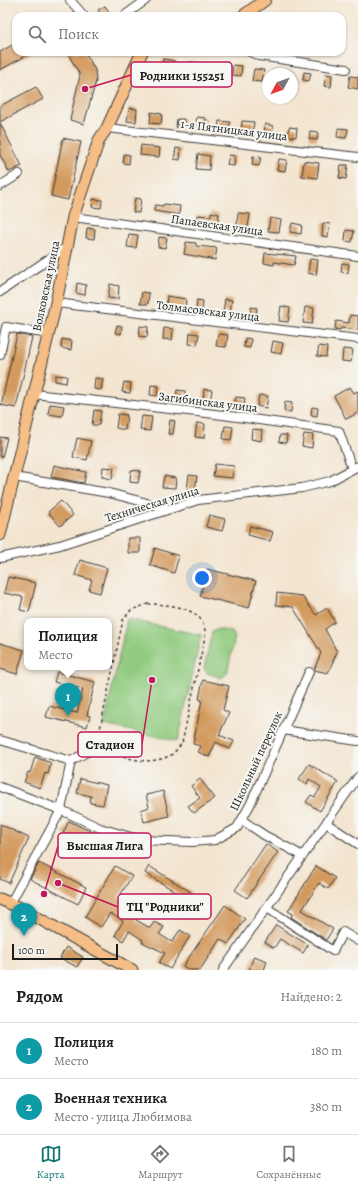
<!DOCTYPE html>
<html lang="ru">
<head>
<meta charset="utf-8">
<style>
	body { margin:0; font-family:Alegreya,serif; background:#f2f2f2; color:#222 }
	.compass { position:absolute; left:262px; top:68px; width:36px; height:36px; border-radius:50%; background:#fff; box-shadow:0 1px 3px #0004; rotate:229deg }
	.scale { position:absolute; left:12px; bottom:10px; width:106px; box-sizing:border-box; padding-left:4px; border:2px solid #1c1c1c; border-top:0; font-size:11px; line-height:14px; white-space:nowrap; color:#1c1c1c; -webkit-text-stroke:3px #f6f6f2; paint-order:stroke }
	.you { position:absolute; left:202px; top:578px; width:14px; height:14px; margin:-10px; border:3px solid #fff; border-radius:50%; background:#1a73e8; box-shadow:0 0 0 6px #1a73e833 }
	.badge { display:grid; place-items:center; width:26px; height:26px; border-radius:50%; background:#0f766e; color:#fff; font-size:13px; font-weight:700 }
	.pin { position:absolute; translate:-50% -33px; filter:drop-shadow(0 1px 2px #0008) }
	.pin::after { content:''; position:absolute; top:21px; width:14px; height:12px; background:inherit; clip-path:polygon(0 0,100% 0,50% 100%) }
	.popup { position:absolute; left:24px; top:618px; width:88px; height:52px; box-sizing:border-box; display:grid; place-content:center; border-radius:8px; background:#fff; filter:drop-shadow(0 1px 3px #0005); font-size:13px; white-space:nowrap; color:#767676 }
	.popup b { font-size:15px; color:#222 }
	.popup::after { content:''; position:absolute; left:50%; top:100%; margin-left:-8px; border:8px solid transparent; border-top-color:#fff }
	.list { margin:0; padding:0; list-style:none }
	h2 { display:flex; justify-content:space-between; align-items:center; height:52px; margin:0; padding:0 16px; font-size:17px }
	h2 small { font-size:13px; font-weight:400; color:#767676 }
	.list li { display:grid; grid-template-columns:26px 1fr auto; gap:12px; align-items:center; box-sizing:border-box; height:56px; padding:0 16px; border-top:1px solid #e0e0e0 }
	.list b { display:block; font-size:15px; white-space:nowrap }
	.list p { margin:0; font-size:13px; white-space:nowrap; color:#767676 }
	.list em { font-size:13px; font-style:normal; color:#767676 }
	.icon { flex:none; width:22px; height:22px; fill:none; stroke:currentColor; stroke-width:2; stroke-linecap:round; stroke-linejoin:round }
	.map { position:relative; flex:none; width:358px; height:970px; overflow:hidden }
	.search { position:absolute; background:#fff; box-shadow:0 1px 3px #0004; left:12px; right:12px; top:12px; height:44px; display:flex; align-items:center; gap:10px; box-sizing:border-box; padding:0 14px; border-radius:12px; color:#767676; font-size:15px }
	.sheet { height:164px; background:#fff }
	nav { display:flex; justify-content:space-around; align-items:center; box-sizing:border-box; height:56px; border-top:1px solid #e0e0e0; background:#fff; font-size:11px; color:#767676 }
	nav a { display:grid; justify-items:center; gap:2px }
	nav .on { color:#0f766e }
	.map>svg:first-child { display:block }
</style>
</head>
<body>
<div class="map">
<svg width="358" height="970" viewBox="0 0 358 970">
	<rect width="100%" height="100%" fill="#f6f6f2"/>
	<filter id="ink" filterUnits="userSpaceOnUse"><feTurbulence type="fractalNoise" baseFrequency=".025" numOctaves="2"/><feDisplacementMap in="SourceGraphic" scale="8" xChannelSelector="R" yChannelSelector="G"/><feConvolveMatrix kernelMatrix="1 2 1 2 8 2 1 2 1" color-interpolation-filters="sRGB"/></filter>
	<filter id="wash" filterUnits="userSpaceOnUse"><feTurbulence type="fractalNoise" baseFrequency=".012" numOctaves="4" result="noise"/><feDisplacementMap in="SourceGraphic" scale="16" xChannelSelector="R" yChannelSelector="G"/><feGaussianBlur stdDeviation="0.9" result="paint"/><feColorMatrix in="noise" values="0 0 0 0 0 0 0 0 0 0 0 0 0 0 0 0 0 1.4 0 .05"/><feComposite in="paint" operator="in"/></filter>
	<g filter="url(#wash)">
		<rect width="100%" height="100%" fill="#f3e5d0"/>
		<!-- green -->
		<path fill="#91cb7f" stroke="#56744e" d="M127,619L201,635L178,741L104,725Z
			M218,629L232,632L235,637L227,673L222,678L207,673L204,668L212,632Z"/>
		<g id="blocks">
			<!-- building -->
			<path fill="#d39a5d" d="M105,6L110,13L102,16L98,10Z
				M16,43V52H33L0,70V52Z
				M67,52H85L95,70L96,81L84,124L70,120L80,75Z
				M163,59L175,61L174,70L162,69Z
				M189,62L198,63L197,75L187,74Z
				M211,63L218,64L217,74L210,73Z
				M233,65L242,66L241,76L232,75Z
				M254,69L264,70L262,82L252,81Z
				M304,72L311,73L309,81L303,80Z
				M326,74L332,75L331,87L324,86Z
				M350,76L358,77V89L348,87Z
				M36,87L43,99L0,122V106Z
				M129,108L137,109L136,122L127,121Z
				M151,112L162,114L161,124L150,123Z
				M197,117L206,118L204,130L195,129Z
				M177,119H184L183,128L176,127Z
				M219,121L230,122L229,133L218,131Z
				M242,121L254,122L252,134L241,133Z
				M0,123L22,166L9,172L0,155Z
				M265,124L273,126L272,136L264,135Z
				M289,127L297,128L296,137L288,136Z
				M338,128L348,129L346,138L337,137Z
				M310,131L318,132L317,140L309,139Z
				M63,138L81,142L68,200L51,196Z
				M141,145L160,148L159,157L140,155Z
				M176,148L181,149L180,160L174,159Z
				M124,154L130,155L129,164L123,163Z
				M198,154L210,156L209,170L196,169Z
				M229,155L235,156L234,166L227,165Z
				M253,156L261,157L259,166L252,165Z
				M279,159L287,160L285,171L277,170Z
				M304,161L319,163L317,178L302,176Z
				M341,165H348L346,179L339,178Z
				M135,198L141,199L139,213L133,212Z
				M93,199L102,200L101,208L92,207Z
				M164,204L180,206L179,215L154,211L155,205L163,206Z
				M211,212L219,214L218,223L203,221L202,224L196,223L197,215L211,216Z
				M238,213L250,214L248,227L237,226Z
				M270,218L281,220L279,232L268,231Z
				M292,223L302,225L301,234L290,232Z
				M323,223L330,224L328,237L322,236Z
				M87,228L95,229L94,239L86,238Z
				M346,230L354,231L352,242L345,241Z
				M129,234L138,235L136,248L127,247Z
				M159,237L167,238L165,248L158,247Z
				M186,242L196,243V246L217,248L215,260L184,254Z
				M265,253L296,256L294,265L274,262V265L264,263Z
				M310,259L318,260L316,275L308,273Z
				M342,263L349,264L348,273L341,272Z
				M77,283L86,285L85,295L76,293Z
				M110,284L119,286L118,299L108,298Z
				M142,292L149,293L148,304H140Z
				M167,296L186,299L185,309L166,306Z
				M225,299L232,300L230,313L223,312Z
				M197,300L203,301L202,311L196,310Z
				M281,306L290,308L288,322L279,321Z
				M251,307L257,308L256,317L250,316Z
				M305,307L314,308L312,324L303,323Z
				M350,315L358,316V330L341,328L340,330L335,329L336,321L349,323Z
				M117,325L122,326L121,334L115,333Z
				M140,326L148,327L147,337L139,336Z
				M164,328L173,329L172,340L163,339Z
				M190,333L199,334L197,345L189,344Z
				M17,334L32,337L16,408L1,405Z
				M218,334L228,335L226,347L216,346Z
				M245,338L251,339L250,348L244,347Z
				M62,339L72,341L71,350L61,348Z
				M273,341L283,343L281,354L271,352Z
				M319,346L327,347L326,357L317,356Z
				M343,349L353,350L351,362L342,361Z
				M55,375L67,376L66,383L55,381Z
				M95,378L103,379L101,390L94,389Z
				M124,382L131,383L130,393L122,392Z
				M151,385L159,386L157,396L150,395Z
				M350,387L354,393L358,391V413L346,419L334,396Z
				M204,389L212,390L210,402L203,401Z
				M177,390L185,391L184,400L176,399Z
				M259,395L268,396L266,408L257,406Z
				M236,397L245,398L244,407L234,406Z
				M285,402L292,403L291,412L284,411Z
				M50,404L64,406L62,416L48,414Z
				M312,407L318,408L317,416L311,415Z
				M94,410L101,411L99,425H92Z
				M118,414L127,415L125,430L116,428Z
				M142,416L152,417L150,431L140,430Z
				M170,420L175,421L173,434H168Z
				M197,423L205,424L204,438L195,437Z
				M225,426L233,427L231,440L223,439Z
				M252,429L262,430L261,441L251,439Z
				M304,434L313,435L312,448L302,446Z
				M280,435H287L286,443L279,442Z
				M0,437L7,438L2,457H0Z
				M77,438L91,441L87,460L73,457Z
				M215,464L234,466L232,478L213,476Z
				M54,465L86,472L84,483L51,477Z
				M103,467L114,468L112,479L102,477Z
				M131,470L140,471L138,483L130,482Z
				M189,475L197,476L195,490L187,489Z
				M164,476L176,478L175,488L162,487Z
				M61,501L73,515L60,526L48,512Z
				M209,515L225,519L222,531L206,527Z
				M250,526L273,532L270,541L248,535Z
				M128,538H140V553H128Z
				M155,548L179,556L174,573L150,565Z
				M80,560L107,568L100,593L89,590L92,580L75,575Z
				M207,569L256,581L249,608L200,596Z
				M8,577L36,583L29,612L20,610L23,597L4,593Z
				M277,593L302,596L316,615L327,608L335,622L325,629L337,652L328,673L314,670L321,653L293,607L276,605Z
				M0,643L24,650L17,674L0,669Z
				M57,672L95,682L87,715L90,716L87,727L46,717L49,706L77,713L83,689L54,682Z
				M203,680L229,686L223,710L229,713L219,735L234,741L230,749L216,742L209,757L198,752L201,746L193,744L202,700L199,699Z
				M35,757L51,763L48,774L45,773L40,788L24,782L28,772L30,773Z
				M309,764L338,782L320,811L306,802L311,795L315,797L321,787L309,779L307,784L299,779Z
				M80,779L107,785L103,805L90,803L91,796L77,793Z
				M200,779L215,798L194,813L188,806L200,798L191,786Z
				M163,791L169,816L144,822L141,810L149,807L146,795Z
				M69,821L98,835L92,847L63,833Z
				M0,824L29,838L9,883L0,879Z
				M266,844L278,852L247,898L235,890Z
				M39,863L86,887L78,904L30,879Z
				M115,866L132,876L119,897L133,906L134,903L143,908L136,920L150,928L154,922L164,927L159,934L172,942L180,930L190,936L170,969L159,963L165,953L142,942L143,940L129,931L123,941L115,935L123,921L110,913L101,927L85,917Z
				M149,866L191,892L186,898L145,873Z
				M316,866L335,878L328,889L319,883L302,910L333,929L326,940L291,917L293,914L288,911Z
				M225,905L245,919L228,944L220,939L200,970H189L183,966Z
				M276,925L308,945L303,953L280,939L274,948L265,942Z
				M66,947L83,957L77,967L60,958Z
				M254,956L267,961L264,970H249Z"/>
		</g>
	</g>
	<g filter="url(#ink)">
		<use href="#blocks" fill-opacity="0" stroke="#3c3a37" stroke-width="1"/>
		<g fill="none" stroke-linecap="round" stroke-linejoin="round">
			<defs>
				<path id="minor" d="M70,0L84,16
					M124,16L146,0
					M250,52L259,56L346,69
					M107,128L358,157
					M0,186L19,174
					M73,217L358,256
					M0,292L68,246
					M56,303L358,339
					M0,355L6,327L49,334
					M34,394L215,414L339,431L352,469
					M14,477L109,493L170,509
					M0,558L60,545L198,500L302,488L330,481L358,466
					M283,730L358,741
					M0,740L71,761L105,742
					M0,787L61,810L100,828L141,840L192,842L215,840L237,828L250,805L309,672
					M242,820L264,835L303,856
					M326,823L358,844
					M10,904L61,810L71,761
					M267,908L333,951L343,932L358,941
					M223,970L358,777"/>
				<path id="major" d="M243,16L265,0
					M0,535L56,303L73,217L99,140L107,128L142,52
					M0,899L20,908L132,970"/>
			</defs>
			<!-- minor casing -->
			<use href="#minor" stroke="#3c3a37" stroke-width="10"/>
			<!-- major casing -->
			<use href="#major" stroke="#3c3a37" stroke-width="13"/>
			<!-- path -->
			<path stroke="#3c3a37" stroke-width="1.5" stroke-dasharray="3 3" stroke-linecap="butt" d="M148,604C163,604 192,606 201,620C204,624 204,629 206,632L182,743C179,747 175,752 171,755C152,766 117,761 105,741C103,738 102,733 100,729L123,620L131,610Z"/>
			<!-- minor -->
			<use href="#minor" stroke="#fff" stroke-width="8"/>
			<!-- major -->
			<use href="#major" stroke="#f6be87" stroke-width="11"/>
		</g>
	</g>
	<g text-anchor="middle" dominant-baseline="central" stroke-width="4" stroke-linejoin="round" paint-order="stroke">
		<!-- street labels -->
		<g font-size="12" fill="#1c1c1c" stroke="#f6f6f2">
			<text transform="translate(234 130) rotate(7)">1-я Пятницкая улица</text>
			<text transform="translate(217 225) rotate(8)">Папаевская улица</text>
			<text transform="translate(46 286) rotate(-78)">Волковская улица</text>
			<text transform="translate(208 311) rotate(7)">Толмасовская улица</text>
			<text transform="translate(208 402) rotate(7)">Загибинская улица</text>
			<text transform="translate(152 504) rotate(-17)">Техническая улица</text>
			<text transform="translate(256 761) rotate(-65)">Школьный переулок</text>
		</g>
	</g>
	<!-- callouts -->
	<path fill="none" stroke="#c2185b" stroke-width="1.5" d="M85 89L131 75M152 680L142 744M44 894L58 846M58 883L118 907"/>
	<g fill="#c2185b" stroke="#f6f6f2" stroke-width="1.5">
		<circle cx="85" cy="89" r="4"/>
		<circle cx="152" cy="680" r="4"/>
		<circle cx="44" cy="894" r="4"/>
		<circle cx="58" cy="883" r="4"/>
	</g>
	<g fill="#f6f6f2" stroke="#c2185b" stroke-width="1.5">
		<rect x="131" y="62" width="101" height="25" rx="4"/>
		<rect x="78" y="732" width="64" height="25" rx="4"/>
		<rect x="58" y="833" width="93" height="25" rx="4"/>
		<rect x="118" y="894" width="93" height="25" rx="4"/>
	</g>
	<g font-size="13" text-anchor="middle" font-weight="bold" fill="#1c1c1c">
		<text x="182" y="80">Родники 155251</text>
		<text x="110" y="749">Стадион</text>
		<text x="105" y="850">Высшая Лига</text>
		<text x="165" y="911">ТЦ "Родники"</text>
	</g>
</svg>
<svg class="compass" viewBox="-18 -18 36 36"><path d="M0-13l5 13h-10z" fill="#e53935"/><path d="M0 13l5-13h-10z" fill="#767676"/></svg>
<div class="scale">100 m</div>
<div class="you"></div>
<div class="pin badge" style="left:68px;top:716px;background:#0f9aa8">1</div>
<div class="popup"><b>Полиция</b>Место</div>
<div class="pin badge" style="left:24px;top:936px;background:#0f9aa8">2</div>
<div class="search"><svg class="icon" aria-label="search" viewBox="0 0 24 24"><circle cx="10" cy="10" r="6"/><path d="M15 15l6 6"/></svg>Поиск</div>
</div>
<section class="sheet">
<h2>Рядом<small>Найдено: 2</small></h2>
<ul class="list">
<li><span class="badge" style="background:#0f9aa8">1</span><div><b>Полиция</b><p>Место</p></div><em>180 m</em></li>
<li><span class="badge" style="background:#0f9aa8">2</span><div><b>Военная техника</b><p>Место · улица Любимова</p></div><em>380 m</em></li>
</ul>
</section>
<nav>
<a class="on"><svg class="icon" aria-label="map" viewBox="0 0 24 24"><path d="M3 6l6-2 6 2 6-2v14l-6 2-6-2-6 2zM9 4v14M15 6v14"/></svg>Карта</a>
<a><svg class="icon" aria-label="directions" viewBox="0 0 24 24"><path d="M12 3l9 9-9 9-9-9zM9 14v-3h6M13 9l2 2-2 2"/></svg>Маршрут</a>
<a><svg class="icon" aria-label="saved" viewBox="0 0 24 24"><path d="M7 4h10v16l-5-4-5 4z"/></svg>Сохранённые</a>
</nav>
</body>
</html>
